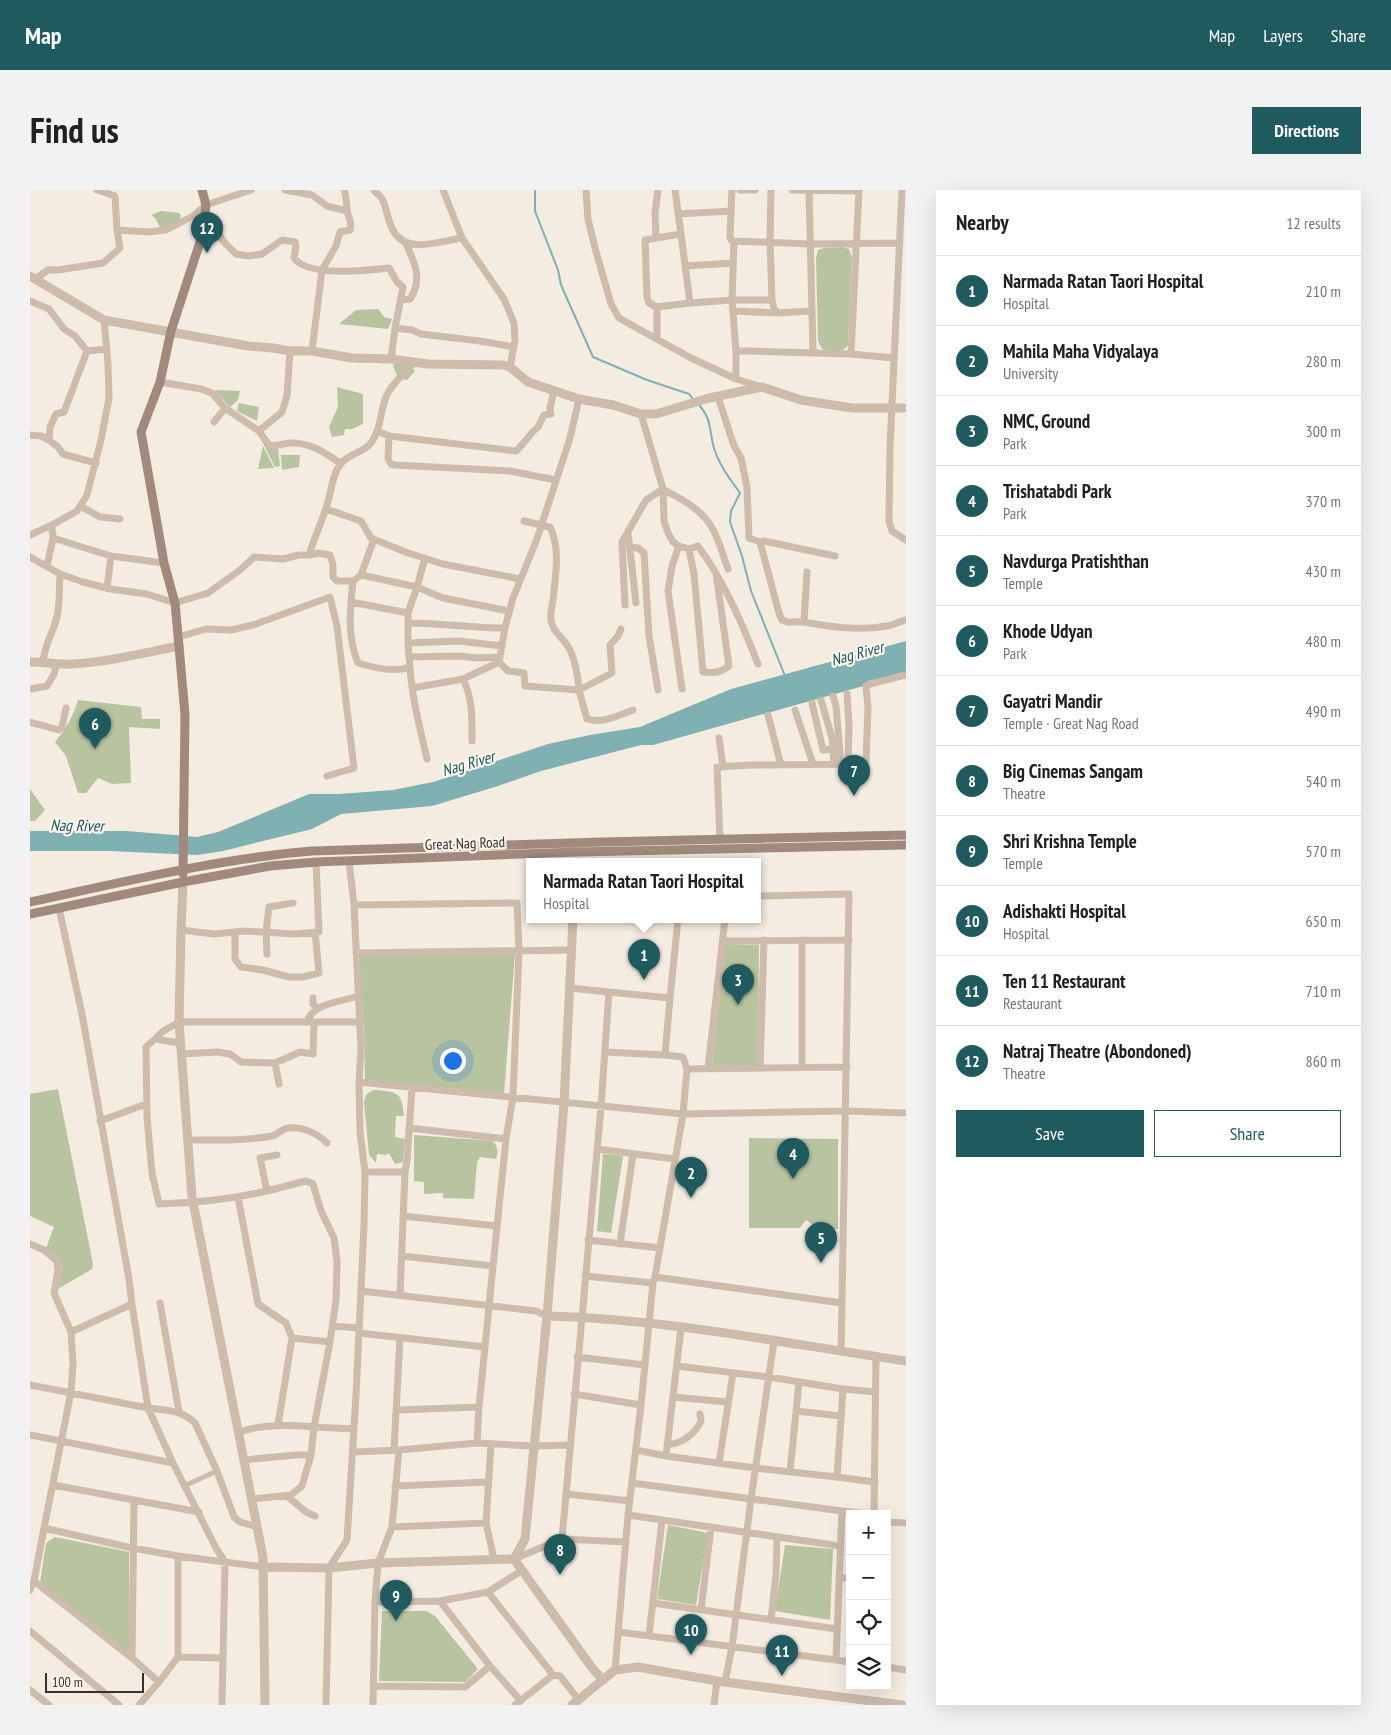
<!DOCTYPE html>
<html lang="en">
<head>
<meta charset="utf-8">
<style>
	body { margin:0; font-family:"PT Sans Narrow",sans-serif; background:#f2f2f2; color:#202124 }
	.controls { position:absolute; right:15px; bottom:15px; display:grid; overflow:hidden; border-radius:0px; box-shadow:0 5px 20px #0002 }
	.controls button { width:45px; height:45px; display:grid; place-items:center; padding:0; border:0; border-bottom:1px solid #e0e0e0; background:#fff; color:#202124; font:25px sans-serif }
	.scale { position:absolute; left:15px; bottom:12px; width:99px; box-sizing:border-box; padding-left:5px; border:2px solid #3b302b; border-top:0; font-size:14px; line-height:18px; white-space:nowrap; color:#3b302b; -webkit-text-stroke:4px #fbf5ee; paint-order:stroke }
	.you { position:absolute; left:422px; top:870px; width:18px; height:18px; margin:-12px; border:4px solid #fff; border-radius:50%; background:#1a73e8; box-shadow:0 0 0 8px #1a73e833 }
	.badge { display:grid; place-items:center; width:32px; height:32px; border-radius:50%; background:#1f5a5e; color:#fff; font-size:16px; font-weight:700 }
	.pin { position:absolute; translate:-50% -41px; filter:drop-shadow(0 1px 2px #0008) }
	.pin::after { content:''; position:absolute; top:26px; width:18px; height:15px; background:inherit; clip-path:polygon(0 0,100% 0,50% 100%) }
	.popup { position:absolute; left:496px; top:668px; width:235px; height:65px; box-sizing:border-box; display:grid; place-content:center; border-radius:0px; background:#fff; filter:drop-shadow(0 1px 4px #0005); font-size:16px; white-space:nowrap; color:#757577 }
	.popup b { font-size:19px; color:#202124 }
	.popup::after { content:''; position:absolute; left:50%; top:100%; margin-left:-10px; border:10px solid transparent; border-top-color:#fff }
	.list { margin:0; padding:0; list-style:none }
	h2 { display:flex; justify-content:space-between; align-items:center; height:65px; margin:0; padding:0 20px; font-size:21px }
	h2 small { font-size:16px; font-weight:400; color:#757577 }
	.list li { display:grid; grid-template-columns:32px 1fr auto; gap:15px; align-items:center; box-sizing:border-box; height:70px; padding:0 20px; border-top:1px solid #e0e0e0 }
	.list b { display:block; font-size:19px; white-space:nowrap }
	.list p { margin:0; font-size:16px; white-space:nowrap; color:#757577 }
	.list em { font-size:16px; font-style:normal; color:#757577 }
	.actions { display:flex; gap:10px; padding:15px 20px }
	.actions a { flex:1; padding:11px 0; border:1px solid #1f5a5e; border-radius:0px; text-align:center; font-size:18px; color:#1f5a5e }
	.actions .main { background:#1f5a5e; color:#fff }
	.icon { flex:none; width:28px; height:28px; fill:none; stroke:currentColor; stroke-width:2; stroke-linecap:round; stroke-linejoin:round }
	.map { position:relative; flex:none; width:876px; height:1515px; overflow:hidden; border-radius:0px }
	header { display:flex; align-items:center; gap:30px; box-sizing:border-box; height:70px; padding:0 25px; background:#1f5a5e; color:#fff }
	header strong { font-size:24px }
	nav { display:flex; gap:28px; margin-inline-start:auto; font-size:18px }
	.intro { display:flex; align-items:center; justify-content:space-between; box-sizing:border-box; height:120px; padding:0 30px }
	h1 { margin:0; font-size:35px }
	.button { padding:12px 22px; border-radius:0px; background:#1f5a5e; color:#fff; font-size:18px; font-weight:700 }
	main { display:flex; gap:30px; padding:0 30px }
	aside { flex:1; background:#fff; border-radius:0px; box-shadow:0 5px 20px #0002 }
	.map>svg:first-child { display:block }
</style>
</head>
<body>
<header>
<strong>Map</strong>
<nav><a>Map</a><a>Layers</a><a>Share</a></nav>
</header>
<div class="intro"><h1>Find us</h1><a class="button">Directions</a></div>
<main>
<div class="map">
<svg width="876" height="1515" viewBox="0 0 876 1515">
	<rect width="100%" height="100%" fill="#f4ebe1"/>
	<!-- green -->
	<path fill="#b8c4a0" d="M131,21L149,23L151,25L149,31L135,39L130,37L125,28L121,25Z
		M812,57L819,59L822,67L818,155C812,164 801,162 792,159L788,151L786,68L788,60L794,58Z
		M348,119L354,127L362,129L358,139L309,134L326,120Z
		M365,173L379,175L385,181L377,190L368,188L363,176Z
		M307,197L333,204V234L322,239H315L314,245L302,247L299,237L308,217Z
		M184,200L210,201L208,210L200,217Z
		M209,213L229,217L227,231L207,221Z
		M231,249L248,259L250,276L245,277Z
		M233,256L244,278L228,279Z
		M251,265H270L269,277L252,280Z
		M48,510L111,517L112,529H130V539L99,537L101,593L82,594L68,588L56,603H48L36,566L25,552C36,539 43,526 48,510Z
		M0,599L15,620L5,631H0Z
		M695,754L729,755L728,875H682Z
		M485,763L474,904L335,891L334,841L328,764Z
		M28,899L63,1074L62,1079L28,1099C32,1077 37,1071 16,1058L24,1037L0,1026V904Z
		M345,900C368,902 372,902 374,926H366L365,947L375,949L373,972L365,974L359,963L356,965L347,964L346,973L339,965L334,913C335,905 337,902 345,900Z
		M384,945L462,951C468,955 469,962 466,969L450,967L447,972L444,1009L413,1008V1003L394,1004V992L384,991Z
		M719,948L808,949V1039H789L776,1030L770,1038H719Z
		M573,964L593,966L581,1043L567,1041Z
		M638,1335L678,1343L666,1415L627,1409Z
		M25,1347L99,1362V1462L10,1393L16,1353Z
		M755,1355L803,1359L800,1430L745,1421Z
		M352,1421H396L405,1426L448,1479L435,1492L349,1491Z"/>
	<!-- water -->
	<path fill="#7fb0b2" d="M876,451V484L623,555H611L511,581L468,596L402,616L311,624L282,639L193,661L167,665L80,661H0V641H97L167,647L188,642L279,604H309L363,600L403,592L518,554L560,545L610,537L701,499Z"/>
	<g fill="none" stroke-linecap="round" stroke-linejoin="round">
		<!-- stream -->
		<path stroke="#7fb0b2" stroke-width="2" d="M505,0V21L528,80L531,95L563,167L617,190L659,204L663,209
			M668,214C682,228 679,241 684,258C689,275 700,289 710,303L701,321L700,332L712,366L721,401L755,486"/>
		<!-- pedestrian -->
		<path stroke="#cdbbac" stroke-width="5" d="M154,1296L187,1281"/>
		<!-- minor -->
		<path stroke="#cdbbac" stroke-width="7" d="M255,0L282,5L297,16L317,21
			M344,0C346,3 350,5 352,9C357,17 357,29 362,38C374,66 410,51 432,48
			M413,0L432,48L474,109L484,133L485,150L480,177
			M556,0L558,29L565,58L581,114L589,128L661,168L706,189L732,197
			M710,0H725
			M741,0L740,52L742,110H702L706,161H719L821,164L829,0
			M762,0L829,1
			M779,0L783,163
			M872,0L860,257L859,331L862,341L876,350
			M701,21L702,0
			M648,24L701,21L700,47L701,50L704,51
			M175,26L183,32L193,51L206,64L218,66L232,64L252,50L265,52L266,56L264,68C279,88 337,80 359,78L367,92L373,97L365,138L361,169
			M87,40L118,42L136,40L163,26L176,15L221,0
			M626,48L651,44L645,0
			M655,76L703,73
			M5,89L18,80H28L73,73L90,58L87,40L85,6L67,0
			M371,110L380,109C393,90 385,73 376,54
			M742,110L744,119L748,123L782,121
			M0,111L19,119L34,139L45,146L57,161
			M660,113L702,110L704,51L780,54L870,53
			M627,117L660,113L651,44
			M703,121L748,123
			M365,138L382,140L391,144L450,151L484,157
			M627,148V117L619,113L617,107L615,50L626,48L625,23L628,0
			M282,161L292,80L306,56L310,42L320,40C323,32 318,28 317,20C316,13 317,7 314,0
			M706,161V189
			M821,164L864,168
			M130,192L171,199L182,203L195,218L229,241L239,255C246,257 251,254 259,253C280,252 294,262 310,273
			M688,207L704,256L711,268L717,297L719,348L730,352L749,423L752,430L758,432H774
			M611,224L633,299L634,331L638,343L643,352L649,356L642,376L638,401L652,499
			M184,232L195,218
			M229,241L252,222L257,206L260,161
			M347,241L359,246L486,261C494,254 501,242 508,237L514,225L521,224L520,218L524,200
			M0,245L11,246L19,250
			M359,246L358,269L361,274L365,275L480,281L526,290
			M66,273L33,264L28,257L19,250L20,237L26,224L34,222L57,161L77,159
			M50,316L70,327L90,329
			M296,319L331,331L341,348L378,363L413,374L490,389
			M494,331L520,337C531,359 525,387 523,410C522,416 520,424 521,430C523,444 536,449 541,462C546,474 548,487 549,500L582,483L580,455L588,446L591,439
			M598,342L606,413
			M0,345L22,335L47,321L57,305L71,250L79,208L78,174L74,130
			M23,348L81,366L134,373
			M344,349L331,385L323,391C320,418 317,447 328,473C344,478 364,483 380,477L379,467L429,466L447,468L470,467
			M734,351L805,366
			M649,356L659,359L664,384L673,482C684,483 690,483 699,476L686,383
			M600,357L608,358L614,363L619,446L628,500
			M659,359L668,356C694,391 712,433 728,474
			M279,365L289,363L300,365L303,375V387L307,391H323
			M0,367L30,384L53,392L80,399L117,404L145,413L178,403L210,380L224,367L253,369L269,365H279C284,348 292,332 297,315C301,303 302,285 310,275C317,264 333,263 341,253C351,240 350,222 356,207C361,194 376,182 385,172
			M17,376L23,348L22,335
			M777,382L774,432C801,437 830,441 857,436C864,435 870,431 876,430
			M331,385L387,397L413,408L479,421
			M77,398L81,366
			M321,412L378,423
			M595,415L592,352L616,310L633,299C647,307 664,315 675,328C687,341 692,363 698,379
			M378,433C410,433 442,438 475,438
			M148,447L176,439L201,440L223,435L300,407L307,436L324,578L297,586
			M378,453V423L387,397L395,368
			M379,467L378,453L429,451L472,456
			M13,472C14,454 26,439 28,421C30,409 29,396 30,384
			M469,472L478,481L494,483L495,496L549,500L557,529C572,534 589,525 603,520
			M380,477C382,509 390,538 397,569
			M433,489C443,509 442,529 442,551
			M382,498L433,489L469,472L475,438L483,408L507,349L540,248L549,209
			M0,499L17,496L24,484L27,473
			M817,504L819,535L818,574
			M803,506L806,516L811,574
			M791,510L802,548L804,574
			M782,513L793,560L803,559
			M765,520L783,574
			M738,525L751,575
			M0,532L29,540L32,537L36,518
			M689,548L693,577
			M690,650L687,577L721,575L833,574L836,571L838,517L836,496L840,494L876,485
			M728,706L819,704L812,1113
			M324,715L487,713L489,761L483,907L476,949L463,1076L449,1217L447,1253
			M29,718L52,824L99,1089L102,1114
			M151,740L184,744L215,741L265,744L289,742L286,672
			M205,742V769L211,777L233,780L259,787H273L289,783L285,742
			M693,751L819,750
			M326,763L542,760
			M237,764L236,742L239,717L263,713
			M540,798L579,802
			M283,808V814L288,818
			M640,808L635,865L653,867L657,879
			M277,832C283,813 311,812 328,806
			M125,849L132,842L149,832H329
			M150,853L125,849L116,857L117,927L122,983L129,1014C165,1013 202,1009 237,1001L230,968L247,965
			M575,862L635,865
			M151,864L187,862L200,864L211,872L245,873L270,862L283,864L284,833
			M245,873L249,894
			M772,877V750
			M678,878L695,729
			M730,878L734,750
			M329,892L653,924L815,921L876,923
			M70,931L116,914
			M379,938L476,949
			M157,950C185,950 214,951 242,946C248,945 252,938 259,938C272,936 288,944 297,953
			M567,959L644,969
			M335,982H375
			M208,1007L228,1114L256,1133L262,1148L248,1235
			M373,1026L467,1036
			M558,1050L630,1058
			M0,1054L14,1060L27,1071L28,1081L24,1103L41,1142
			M590,1054L603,964
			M372,1066L463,1076
			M555,1086L623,1093
			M625,1087L812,1113L811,1162
			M331,1101L506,1121L517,1126
			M370,1105L375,982L377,971L382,898
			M130,1113L149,1222
			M302,1136L329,1138
			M329,1143L455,1157
			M262,1148L300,1152
			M547,1167L615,1175
			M647,1176L739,1187L813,1199L807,1287L725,1278L636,1266L651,1138
			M0,1195L118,1218L143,1273L186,1358L195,1372L192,1515
			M813,1199L846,1202
			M544,1204L611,1215
			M643,1207L698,1212
			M367,1220L449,1217
			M766,1221L811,1226
			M208,1242C235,1234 257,1235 284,1237L300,1152L306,1110L307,1071L304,1048L291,1021L283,994L276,991L237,1001
			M0,1245L143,1273
			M637,1254C651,1255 666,1243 671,1231L670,1224
			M364,1260L370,1148
			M606,1260L636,1266
			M323,1262L369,1260L447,1253L504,1256L540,1255
			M281,1265L284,1237L324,1239
			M214,1270L265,1265H281L272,1296L261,1305L221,1309
			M689,1273L703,1183
			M760,1282L769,1192
			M807,1287L845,1292
			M602,1293L812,1321L806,1470L820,1472
			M23,1295L169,1322
			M365,1296L458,1292
			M536,1304L600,1311
			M257,1306L276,1322L285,1326
			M812,1321L838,1324
			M844,1324L846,1167
			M598,1325L810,1356
			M857,1332L876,1333
			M456,1333L464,1369
			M362,1337L456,1333L461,1254
			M14,1338L41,1202L43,1174L41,1142L102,1114L118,1218C135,1220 152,1220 165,1233L187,1281L204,1327L210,1332L227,1337
			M532,1349L571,917L579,802L640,808L648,729
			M484,1369L532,1349L596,1352
			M809,1388H820
			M4,1391L102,1468L104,1311
			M0,1400L4,1391L14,1338L102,1358L148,1366L234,1377
			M410,1411L458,1402
			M345,1412L348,1373L362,1337L369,1260
			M623,1413L807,1439
			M671,1420L681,1337
			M741,1430L746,1384L747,1348
			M0,1441L89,1515
			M589,1442L806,1470
			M619,1446L632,1330
			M148,1467L192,1468
			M102,1468L129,1492L148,1467V1366
			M857,1477L876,1480
			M585,1480L598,1325L611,1215L623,1093L625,1087L653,924L657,879L817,877
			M523,1485L530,1486L548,1509
			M695,1492L702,1457L721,1309L744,1151
			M344,1496L435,1497L460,1476
			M0,1500L19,1515
			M109,1515L129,1492
			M296,1515L299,1378L317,1350L326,1205L334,1036L335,982L330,942L329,892L331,858L324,715L319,671
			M343,1515L345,1412L410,1411L460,1476L491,1511
			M485,1515L523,1485L458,1402L491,1381
			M684,1515L687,1491"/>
		<!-- tertiary -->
		<path stroke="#cdbbac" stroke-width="9" d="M0,86L74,130L218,156L243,158L260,161H282L322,168L361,169L398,174L473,175L480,177L498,192L549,209L583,215L611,224H626L679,208L732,197L771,210L822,218H876
			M0,472C14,472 28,475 42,474C78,472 114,463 149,456
			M153,692L151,740L149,832L162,1007L233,1367L235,1515
			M543,729L534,913L517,1126L495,1349L484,1369L563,1479L572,1489
			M517,1126C638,1129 757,1154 876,1171
			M234,1377L299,1378L348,1373L484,1369
			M542,1515L585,1480L608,1477L687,1491L872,1515"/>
		<!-- secondary -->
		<path stroke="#a18a7d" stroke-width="9" d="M153,684L155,525L149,456L145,413L134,373L111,242L130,192L141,141L173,43L176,15L172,0
			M0,712C93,692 187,669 282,661L572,652L876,645
			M0,724L153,692L240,676L286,672L546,662L876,655"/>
	</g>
	<g text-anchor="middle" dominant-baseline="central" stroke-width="4.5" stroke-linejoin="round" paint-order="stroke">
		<!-- street labels -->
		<g font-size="15" fill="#3b302b" stroke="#fbf5ee">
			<text transform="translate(435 653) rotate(-2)">Great Nag Road</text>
		</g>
		<!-- water labels -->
		<g font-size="16" font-style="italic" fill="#1f5a5e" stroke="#fbf5ee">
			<text transform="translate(827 463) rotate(-15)">Nag River</text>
			<text transform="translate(438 573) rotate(-16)">Nag River</text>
			<text transform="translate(47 635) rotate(1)">Nag River</text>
		</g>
	</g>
</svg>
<div class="controls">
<button>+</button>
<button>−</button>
<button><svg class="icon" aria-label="locate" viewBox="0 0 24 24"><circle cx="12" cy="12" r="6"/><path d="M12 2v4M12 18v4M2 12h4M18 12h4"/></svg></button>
<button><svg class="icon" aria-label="layers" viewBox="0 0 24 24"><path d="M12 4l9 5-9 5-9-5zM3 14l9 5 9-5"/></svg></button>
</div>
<div class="scale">100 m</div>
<div class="you"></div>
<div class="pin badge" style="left:614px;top:790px">1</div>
<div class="popup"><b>Narmada Ratan Taori Hospital</b>Hospital</div>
<div class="pin badge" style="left:661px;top:1008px">2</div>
<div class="pin badge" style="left:708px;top:815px">3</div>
<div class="pin badge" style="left:763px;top:989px">4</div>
<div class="pin badge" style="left:791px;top:1073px">5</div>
<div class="pin badge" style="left:65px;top:559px">6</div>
<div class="pin badge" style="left:824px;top:606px">7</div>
<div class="pin badge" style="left:530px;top:1385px">8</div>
<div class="pin badge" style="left:366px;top:1431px">9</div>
<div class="pin badge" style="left:661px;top:1465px">10</div>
<div class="pin badge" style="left:752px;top:1486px">11</div>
<div class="pin badge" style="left:177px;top:63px">12</div>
</div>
<aside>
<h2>Nearby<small>12 results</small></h2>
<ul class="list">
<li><span class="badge">1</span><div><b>Narmada Ratan Taori Hospital</b><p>Hospital</p></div><em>210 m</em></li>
<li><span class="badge">2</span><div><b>Mahila Maha Vidyalaya</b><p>University</p></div><em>280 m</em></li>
<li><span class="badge">3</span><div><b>NMC, Ground</b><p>Park</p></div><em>300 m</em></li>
<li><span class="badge">4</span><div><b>Trishatabdi Park</b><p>Park</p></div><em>370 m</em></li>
<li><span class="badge">5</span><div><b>Navdurga Pratishthan</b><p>Temple</p></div><em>430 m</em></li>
<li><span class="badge">6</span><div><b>Khode Udyan</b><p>Park</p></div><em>480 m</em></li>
<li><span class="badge">7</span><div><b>Gayatri Mandir</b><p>Temple · Great Nag Road</p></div><em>490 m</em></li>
<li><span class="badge">8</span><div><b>Big Cinemas Sangam</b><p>Theatre</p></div><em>540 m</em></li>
<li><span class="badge">9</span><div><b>Shri Krishna Temple</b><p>Temple</p></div><em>570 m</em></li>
<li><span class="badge">10</span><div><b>Adishakti Hospital</b><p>Hospital</p></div><em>650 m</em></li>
<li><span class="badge">11</span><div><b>Ten 11 Restaurant</b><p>Restaurant</p></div><em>710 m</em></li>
<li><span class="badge">12</span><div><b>Natraj Theatre (Abondoned)</b><p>Theatre</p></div><em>860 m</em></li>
</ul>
<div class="actions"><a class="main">Save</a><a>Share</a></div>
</aside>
</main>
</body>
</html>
